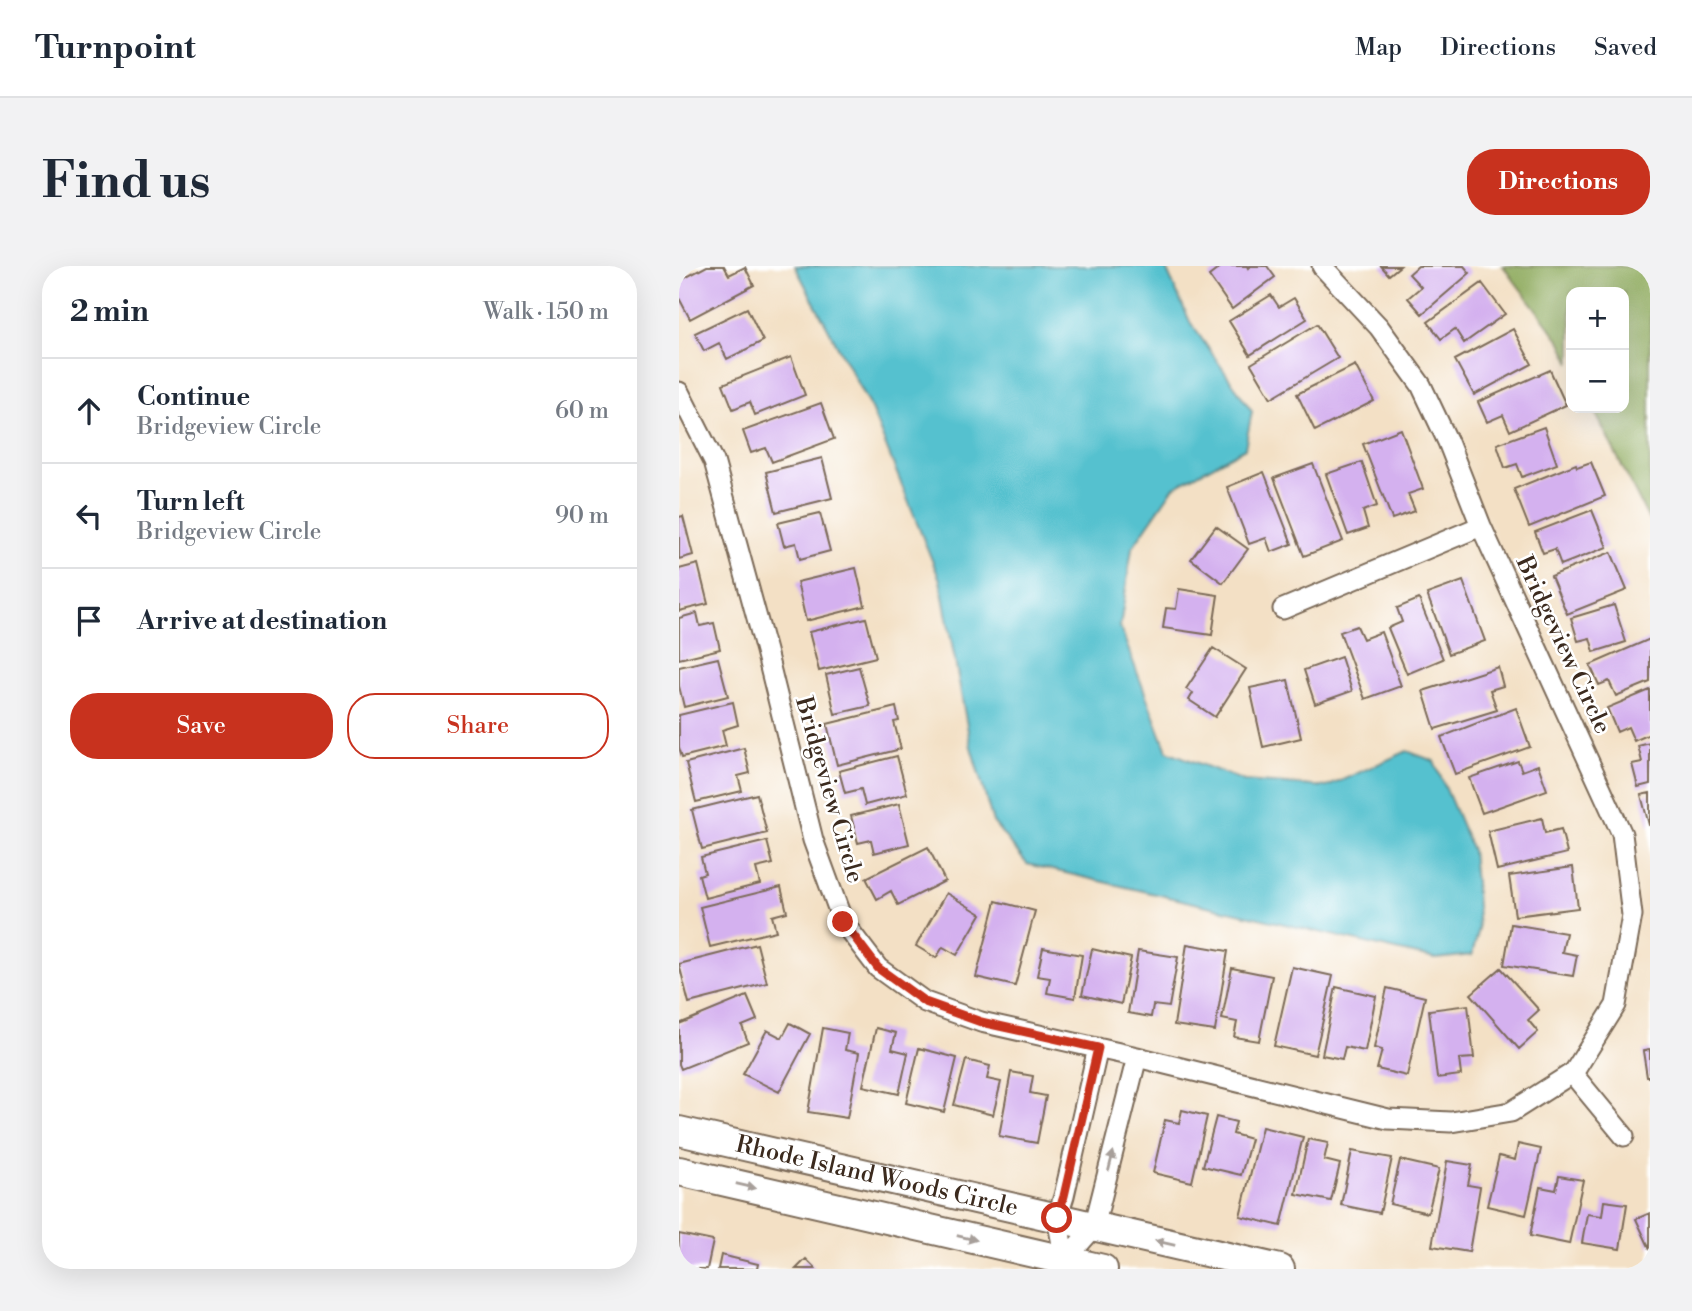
<!DOCTYPE html>
<html lang="en">
<head>
<meta charset="utf-8">
<style>
	body { margin:0; font-family:"Libre Bodoni",serif; background:#f2f2f3; color:#1f2937 }
	.controls { position:absolute; right:21px; top:21px; display:grid; overflow:hidden; border-radius:14px; box-shadow:0 7px 28px #0002 }
	.controls button { width:63px; height:63px; display:grid; place-items:center; padding:0; border:0; border-bottom:2px solid #e0e1e3; background:#fff; color:#1f2937; font:35px sans-serif }
	.stop { position:absolute; width:21px; height:21px; margin:-16px; border:5px solid #c8321e; border-radius:50%; background:#fff }
	.stop.end { background:#c8321e; border-color:#fff; box-shadow:0 2px 7px #0008 }
	.list { margin:0; padding:0; list-style:none }
	h2 { display:flex; justify-content:space-between; align-items:center; height:91px; margin:0; padding:0 28px; font-size:30px }
	h2 small { font-size:23px; font-weight:400; color:#747a83 }
	.list li { display:grid; grid-template-columns:46px 1fr auto; gap:21px; align-items:center; box-sizing:border-box; height:105px; padding:0 28px; border-top:2px solid #e0e1e3 }
	.list b { display:block; font-size:26px; white-space:nowrap }
	.list p { margin:0; font-size:23px; white-space:nowrap; color:#747a83 }
	.list em { font-size:23px; font-style:normal; color:#747a83 }
	.actions { display:flex; gap:14px; padding:21px 28px }
	.actions a { flex:1; padding:16px 0; border:2px solid #c8321e; border-radius:28px; text-align:center; font-size:24px; color:#c8321e }
	.actions .main { background:#c8321e; color:#fff }
	.icon { flex:none; width:38px; height:38px; fill:none; stroke:currentColor; stroke-width:2; stroke-linecap:round; stroke-linejoin:round }
	.map { position:relative; flex:none; width:971px; height:1003px; overflow:hidden; border-radius:28px }
	header { display:flex; align-items:center; gap:42px; box-sizing:border-box; height:98px; padding:0 35px; background:#fff; border-bottom:2px solid #e0e1e3 }
	header strong { font-size:33px }
	nav { display:flex; gap:38px; margin-inline-start:auto; font-size:24px }
	.intro { display:flex; align-items:center; justify-content:space-between; box-sizing:border-box; height:168px; padding:0 42px }
	h1 { margin:0; font-size:49px }
	.button { padding:18px 32px; border-radius:28px; background:#c8321e; color:#fff; font-size:24px; font-weight:700 }
	main { display:flex; gap:42px; padding:0 42px }
	aside { flex:1; background:#fff; border-radius:28px; box-shadow:0 7px 28px #0002 }
	.map>svg:first-child { display:block }
</style>
</head>
<body>
<header>
<strong>Turnpoint</strong>
<nav><a>Map</a><a>Directions</a><a>Saved</a></nav>
</header>
<div class="intro"><h1>Find us</h1><a class="button">Directions</a></div>
<main>
<aside>
<h2>2 min<small>Walk · 150 m</small></h2>
<ul class="list">
<li><svg class="icon" aria-label="ahead" viewBox="0 0 24 24"><path d="M12 20V5M6 11l6-6 6 6"/></svg><div><b>Continue</b><p>Bridgeview Circle</p></div><em>60 m</em></li>
<li><svg class="icon" aria-label="left" viewBox="0 0 24 24"><path d="M17 20v-9H6M10 6l-5 5 5 5"/></svg><div><b>Turn left</b><p>Bridgeview Circle</p></div><em>90 m</em></li>
<li><svg class="icon" aria-label="arrive" viewBox="0 0 24 24"><path d="M6 21V4h12l-3 4 3 4H6"/></svg><div><b>Arrive at destination</b></div></li>
</ul>
<div class="actions"><a class="main">Save</a><a>Share</a></div>
</aside>
<div class="map">
<svg width="971" height="1003" viewBox="0 0 971 1003">
	<rect width="100%" height="100%" fill="#fff"/>
	<filter id="ink" filterUnits="userSpaceOnUse"><feTurbulence type="fractalNoise" baseFrequency=".0143" numOctaves="2"/><feDisplacementMap in="SourceGraphic" scale="14" xChannelSelector="R" yChannelSelector="G"/><feConvolveMatrix kernelMatrix="1 2 1 2 8 2 1 2 1" color-interpolation-filters="sRGB"/></filter>
	<filter id="wash" filterUnits="userSpaceOnUse"><feTurbulence type="fractalNoise" baseFrequency=".00686" numOctaves="4" result="noise"/><feDisplacementMap in="SourceGraphic" scale="28" xChannelSelector="R" yChannelSelector="G"/><feGaussianBlur stdDeviation="1.57" result="paint"/><feColorMatrix in="noise" values="0 0 0 0 0 0 0 0 0 0 0 0 0 0 0 0 0 1.4 0 .05"/><feComposite in="paint" operator="in"/></filter>
	<g filter="url(#wash)">
		<rect width="100%" height="100%" fill="#f3e0c5"/>
		<!-- forest -->
		<path fill="#8eaa5d" stroke="#646a3e" stroke-width="2" d="M824,0H971V256L914,142H945V26H892V97L882,76Z"/>
		<!-- water -->
		<path fill="#55c1cf" stroke="#487676" stroke-width="2" d="M116,0H486L511,56L573,145L566,182L495,221L453,282L441,361L488,485L565,515L648,521L728,485L755,495L793,584L800,663L793,689L756,693L348,598L314,556L292,481L261,314L192,143Z"/>
		<g id="blocks">
			<!-- building -->
			<path fill="#d4b1ef" d="M28,0H45L50,9L66,1L75,19L11,53L0,32V15Z
				M543,0H568L569,2L571,0H588L596,11L553,43L530,10Z
				M702,0H721L710,9Z
				M739,0H785L791,7L743,48L729,32L742,21L730,8Z
				M803,17L826,48L785,77L776,63L762,73L749,56Z
				M592,29L600,41L615,32L628,53L571,89L550,55Z
				M68,42L84,75L48,93L40,77L25,85L16,67Z
				M638,58L659,92L592,132L572,98Z
				M834,63L853,98L795,129L776,94Z
				M112,91L126,129L76,149L71,136L54,143L44,118Z
				M676,99L695,135L636,165L618,128Z
				M871,104L887,139L831,165L824,149L808,156L799,136Z
				M142,137L155,173L93,196L87,182L72,187L64,165Z
				M865,161L878,198L843,211L838,198L826,202L818,178Z
				M722,163L744,223L729,228L736,245L713,253L684,178Z
				M143,192L153,232L97,246L87,206Z
				M683,196L698,240L684,245L689,262L669,269L647,208Z
				M912,196L926,230L850,261L835,223L897,198L898,201Z
				M634,198L664,275L625,290L595,212Z
				M585,206L613,278L592,286L587,272L570,278L548,221Z
				M913,244L928,281L882,299L876,283L864,287L856,266Z
				M141,247L151,285L121,293L117,277L105,280L99,257Z
				M4,250L14,289L0,293V251Z
				M537,260L569,283L544,317L512,293Z
				M932,286L948,324L888,348L872,310Z
				M19,298L29,338L0,345V303Z
				M177,302L186,340L127,355L118,316Z
				M784,315L806,375L770,388L748,328Z
				M500,323L539,329L533,369L484,362L487,342L497,343Z
				M740,333L764,393L728,408L709,362L723,356L718,342Z
				M935,339L947,376L915,386L911,372L899,375L892,352Z
				M18,347L21,360L35,357L41,383L0,393V352Z
				M187,352L197,391L140,405L130,366Z
				M678,360L684,373L702,366L722,420L686,433L661,366Z
				M971,373V416L937,430L930,415L920,419L911,399Z
				M534,382L567,403L536,451L510,434L514,427L507,423Z
				M662,391L673,425L636,438L625,404Z
				M39,392L49,430L5,441L0,420V401Z
				M180,401L191,440L156,448L147,409Z
				M819,401L824,420L811,424L818,444L756,463L744,425Z
				M609,414L622,472L584,481L571,422Z
				M971,424V468L955,475L949,461L938,466L928,442Z
				M54,436L59,459L43,464L47,480L3,491L0,481V449Z
				M217,441L220,455L215,456L222,483L158,499L148,458Z
				M837,442L851,481L776,508L762,471Z
				M971,477V518L959,521L953,498L963,496L959,480Z
				M65,482L71,507L59,510L63,525L17,536L7,497Z
				M218,490L228,528L186,539L182,523L166,527L160,505Z
				M839,495L843,505L859,499L868,524L803,547L790,512Z
				M971,527V559H970L962,529Z
				M78,528L88,567L23,583L13,544Z
				M220,538L230,578L195,587L192,574L179,577L172,550Z
				M863,552L866,567L882,563L888,587L818,604L809,565Z
				M88,575L94,598L77,602L81,618L26,632L20,609L26,607L22,591Z
				M249,581L266,615L219,639L212,625L198,633L187,612Z
				M894,601L899,642L836,650L830,610Z
				M102,621L108,646L93,650L97,665L31,681L21,641Z
				M267,627L302,648L278,689L264,681L257,692L237,680Z
				M317,635L356,645L336,720L297,711Z
				M832,658L887,667L883,686L898,689L894,710L825,699Z
				M78,678L88,717L10,737L0,698Z
				M508,678L549,685L536,765L495,759Z
				M364,682L403,689L396,732L368,727L371,712L358,710Z
				M413,683L452,692L442,738L403,729Z
				M459,685L499,691L490,741L474,739L472,751L449,747Z
				M613,701L654,710L636,789L595,780Z
				M553,702L593,710L580,775L555,771L558,756L543,753Z
				M822,702L860,744L849,754L859,766L840,783L792,728Z
				M657,721L697,730L686,785L666,781L663,793L643,789Z
				M708,722L746,731L728,810L698,803L703,784L695,782Z
				M68,730L78,754L63,760L69,776L2,803L0,798V758Z
				M789,739L795,792L780,793L782,809L758,812L750,744Z
				M111,757L131,768L100,826L64,808L88,764L103,772Z
				M144,762L169,767L166,784L180,787L168,852L129,846Z
				M197,762L217,767L213,783L229,787L220,828L184,820Z
				M240,782L278,792L265,846L227,837Z
				M971,784V811H968L964,785Z
				M287,794L311,800L308,813L322,816L314,849L275,839Z
				M332,806L354,810L351,827L367,830L358,877L320,870Z
				M503,844L528,850L513,916L474,907L486,854L500,857Z
				M537,851L557,856L554,868L572,873L562,909L524,900Z
				M583,861L624,871L602,960L561,950Z
				M629,873L649,877L645,894L661,898L652,935L617,928Z
				M839,878L862,883L847,949L808,940L820,890L836,894Z
				M673,885L713,892L701,947L662,939Z
				M721,894L760,903L749,947L711,938Z
				M768,895L793,899L789,919L801,921L790,986L753,980Z
				M880,910L904,914L890,978L851,970L861,921L877,924Z
				M925,935L948,938L941,983L903,977L908,948L923,950Z
				M971,947V983L957,953Z
				M0,968L34,975L28,1003H0Z
				M42,989L79,998L78,1003H39Z
				M127,993L137,1003H117Z"/>
		</g>
	</g>
	<g filter="url(#ink)">
		<use href="#blocks" fill-opacity="0" stroke="#7b6a58" stroke-width="2"/>
		<g fill="none" stroke-linecap="round" stroke-linejoin="round">
			<defs>
				<path id="street" d="M0,126L35,195L87,385L134,574L164,656L199,702L246,736L302,756L458,791L709,853L772,856L832,846L895,806L937,739L953,649L943,568L802,260L769,176L742,119L700,61L643,0
					M604,343L802,260
					M893,807L945,870
					M386,994L415,961L458,791
					M386,994L378,952L385,930L419,782"/>
				<g id="secondary">
					<path id="s1" d="M0,865L601,1003"/>
					<path d="M0,905L424,1003"/>
				</g>
			</defs>
			<!-- street casing -->
			<use href="#street" stroke="#7b6a58" stroke-width="23"/>
			<!-- secondary casing -->
			<use href="#secondary" stroke="#7b6a58" stroke-width="32"/>
			<!-- street -->
			<use href="#street" stroke="#fff" stroke-width="19"/>
			<!-- secondary -->
			<use href="#secondary" stroke="#fff" stroke-width="28"/>
		</g>
		<!-- one-way arrows -->
		<defs><path id="oneway-solid" d="M-6-.8H1V-3.2L6.5 0L1 3.2V.8H-6Z" transform="scale(1.75)"/></defs>
		<g fill="#a79f9a">
			<use href="#oneway-solid" transform="translate(432 895) rotate(-76)"/>
			<use href="#oneway-solid" transform="translate(67 920) rotate(13)"/>
			<use href="#oneway-solid" transform="translate(288 972) rotate(13)"/>
			<use href="#oneway-solid" transform="translate(486 977) rotate(-167)"/>
		</g>
	</g>
	<g fill="none" stroke-linecap="round" stroke-linejoin="round" filter="url(#ink)">
		<!-- route -->
		<path stroke="#c8321e" stroke-width="9" d="M164,656L199,702L246,736L302,756L419,782L385,930L378,952"/>
	</g>
	<g text-anchor="middle" dominant-baseline="central" stroke-width="5" stroke-linejoin="round" paint-order="stroke">
		<!-- street labels -->
		<g font-size="24" fill="#3b2a1e" stroke="#fff">
			<text transform="translate(884 379) rotate(65)">Bridgeview Circle</text>
			<text transform="translate(150 524) rotate(74)">Bridgeview Circle</text>
			<text stroke="none"><textPath href="#s1" startOffset="203">Rhode Island Woods Circle</textPath></text>
		</g>
	</g>
</svg>
<div class="controls">
<button>+</button>
<button>−</button>
</div>
<div class="stop" style="left:378px;top:952px"></div>
<div class="stop end" style="left:164px;top:656px"></div>
</div>
</main>
</body>
</html>
